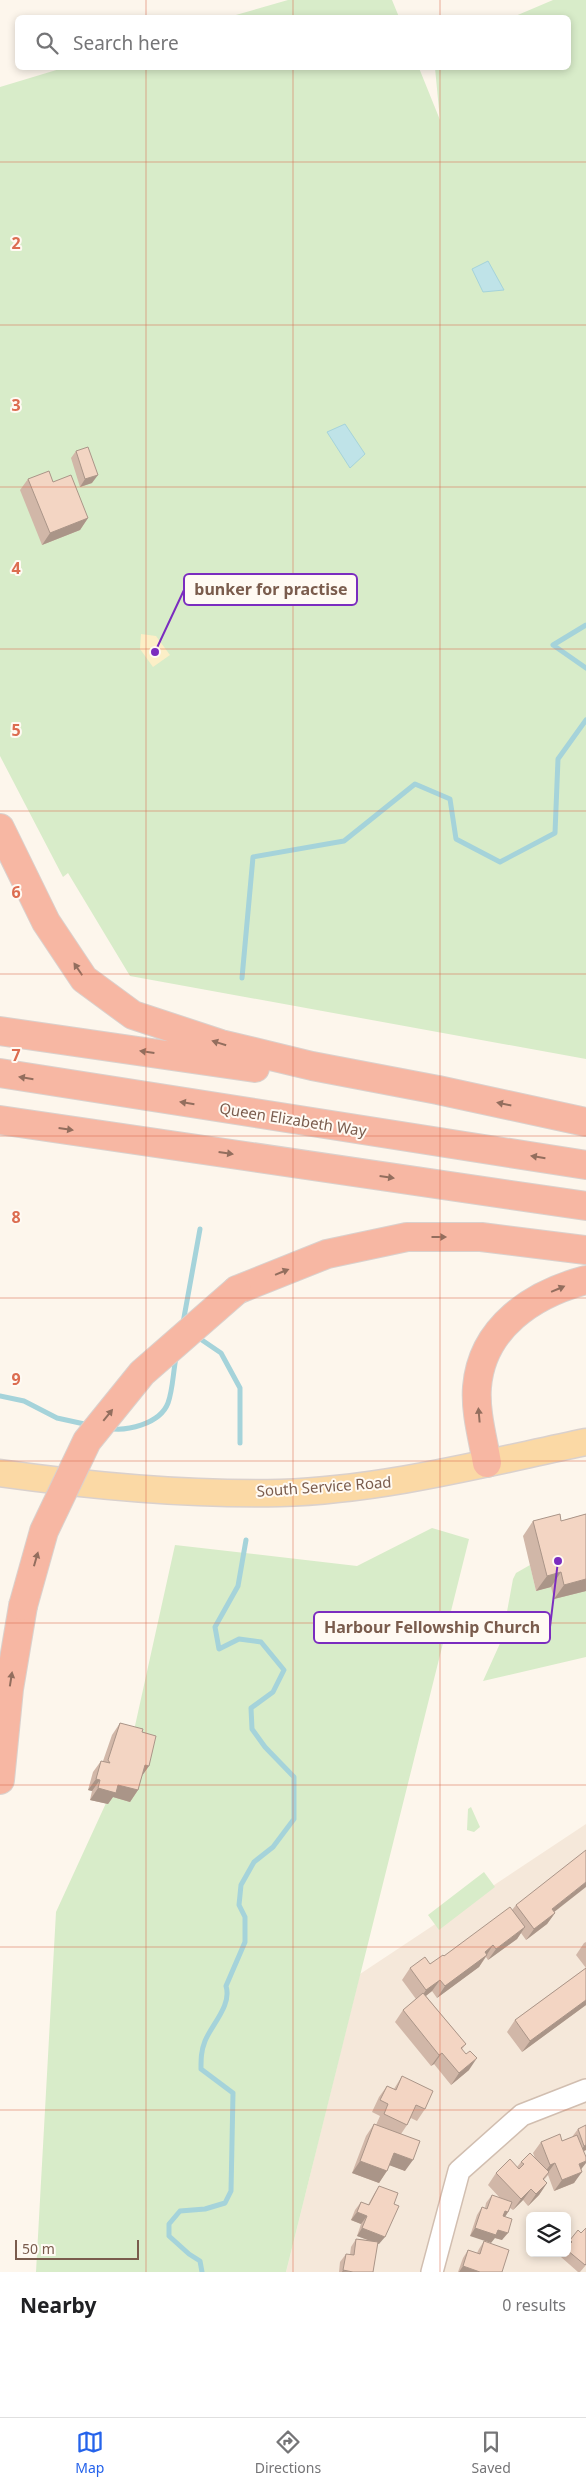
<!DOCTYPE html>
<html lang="en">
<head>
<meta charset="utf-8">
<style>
	body { margin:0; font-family:"Noto Sans",sans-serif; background:#f6f6f6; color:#202124 }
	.controls { position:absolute; right:15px; bottom:15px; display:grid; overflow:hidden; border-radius:8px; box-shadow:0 2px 8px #0003 }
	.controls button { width:45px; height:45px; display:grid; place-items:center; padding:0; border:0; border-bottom:1px solid #e0e0e0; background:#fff; color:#202124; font:25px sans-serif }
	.scale { position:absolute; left:15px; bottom:12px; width:124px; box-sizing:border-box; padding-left:5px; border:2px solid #7a5c4d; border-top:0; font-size:14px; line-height:18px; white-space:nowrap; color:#7a5c4d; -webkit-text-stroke:4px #fffaf3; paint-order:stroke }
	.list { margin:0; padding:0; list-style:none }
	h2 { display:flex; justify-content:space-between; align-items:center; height:65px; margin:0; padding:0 20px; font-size:21px }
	h2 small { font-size:16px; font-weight:400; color:#757577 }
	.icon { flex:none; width:28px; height:28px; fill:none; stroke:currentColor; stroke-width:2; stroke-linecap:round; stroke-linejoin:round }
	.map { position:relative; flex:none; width:586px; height:2272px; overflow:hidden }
	.search { position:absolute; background:#fff; box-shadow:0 2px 8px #0003; left:15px; right:15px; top:15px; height:55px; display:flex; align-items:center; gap:12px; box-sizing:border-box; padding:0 18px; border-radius:8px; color:#757577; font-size:19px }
	.sheet { height:145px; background:#fff }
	nav { display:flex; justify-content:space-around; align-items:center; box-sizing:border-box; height:70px; border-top:1px solid #e0e0e0; background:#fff; font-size:14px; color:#757577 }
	nav a { display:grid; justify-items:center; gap:2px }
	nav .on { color:#2563eb }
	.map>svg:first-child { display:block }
</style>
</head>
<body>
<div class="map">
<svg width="586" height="2272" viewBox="0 0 586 2272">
	<rect width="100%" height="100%" fill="#fdf6ec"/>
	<!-- residential -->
	<path fill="#f5e8da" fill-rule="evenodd" d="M586,1824V2272H286L360,1974ZM530,2216H567V2253H530Z"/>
	<!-- green -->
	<path fill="#d8ecc9" d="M288,0H392L399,17H229Z
		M553,0H586V1059L130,976L68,873L63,877L0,756V87L63,68H419L440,120L435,68H568V18L513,17Z
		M432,1528L469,1539L286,2272H36L56,1912L129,1753L175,1545L357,1566Z
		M530,1565L536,1591L551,1587L586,1591V1657L483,1681L502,1639L513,1579L516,1573Z
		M471,1807L480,1827L474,1832L467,1830L468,1809Z
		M484,1872L495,1887L439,1930L428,1915Z"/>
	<!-- sand -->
	<path fill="#fcefc7" d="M141,634L156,636L170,655L153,667L140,649Z"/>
	<!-- water -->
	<path fill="#bfe3e8" stroke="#a5d3da" d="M488,261L504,290L483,292L472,269Z
		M345,424L365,454L350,468L327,432Z"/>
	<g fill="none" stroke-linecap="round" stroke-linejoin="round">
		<!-- stream -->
		<path stroke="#a5d3da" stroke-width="5" d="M586,625L553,645L586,668
			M242,978L253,857L344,841L415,784L450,799L456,839L500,862L555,833L558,759L586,720
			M183,1323L200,1229
			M196,1336L221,1353L240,1388V1443
			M0,1396L24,1401L57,1418L89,1425
			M107,1428C126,1432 160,1424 168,1403C173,1389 173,1372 176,1358
			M202,2272L200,2261L189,2254L169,2236V2224L180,2211L205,2209L225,2203L231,2191L233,2093L201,2069C201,2059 201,2051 205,2041C212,2024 232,2005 226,1986L245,1942V1917L239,1905L241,1885L254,1862L273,1847L294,1819V1777L265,1747L252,1729L251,1708L273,1692L284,1670L261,1642L239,1639L219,1649L215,1627L238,1586L246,1540"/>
		<defs>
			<path id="minor" d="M432,2272L459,2171L522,2115L586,2090"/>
			<path id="major" d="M0,1473C93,1486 186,1495 280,1493C383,1490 485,1463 586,1442"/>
			<path id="highway" d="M0,828L46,922L84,979L133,1015L221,1044L312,1066L438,1090L586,1122
				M0,1031L255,1068
				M0,1073L586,1165
				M0,1120L586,1206
				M237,1290L327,1254L407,1237H481L586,1250
				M487,1463C483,1439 475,1412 477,1387C482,1327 533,1294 586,1280
				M0,1780L9,1689L23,1606"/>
		</defs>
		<!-- minor casing -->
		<use href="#minor" stroke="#d1beb0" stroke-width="24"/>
		<!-- major casing -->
		<use href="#major" stroke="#dad1cd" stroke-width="29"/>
		<!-- highway casing -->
		<use href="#highway" stroke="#dad1cd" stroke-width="30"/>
		<!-- minor -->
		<use href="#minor" stroke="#fff" stroke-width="21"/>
		<!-- major -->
		<use href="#major" stroke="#fbd9a5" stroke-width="26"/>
		<!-- highway -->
		<use href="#highway" stroke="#f7b7a3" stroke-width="28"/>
		<defs>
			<path id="highway-bridge" d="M23,1606L44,1531L87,1441L142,1373L237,1290"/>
		</defs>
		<!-- highway-bridge casing -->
		<use href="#highway-bridge" stroke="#dad1cd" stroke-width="30" stroke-linecap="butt"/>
		<!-- highway-bridge -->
		<use href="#highway-bridge" stroke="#f7b7a3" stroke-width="28"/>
	</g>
	<!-- wall -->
	<path fill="#d1b7a8" d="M76,451L92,483L80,487L71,458Z
		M28,479L53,482L88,518L80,530L42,545L20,490Z
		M586,1514V1591L554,1599L551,1587L536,1591L523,1536L533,1521H561Z
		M120,1723L142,1732L149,1766L142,1776L138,1790L130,1802L113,1797L108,1804L90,1800L92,1791L88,1790L93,1772L101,1761H103L112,1735Z
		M516,1905L554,1912L555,1913L547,1924L526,1940L521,1933L517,1939L488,1960L486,1957L479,1967L437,1998L432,1991L426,1996L466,2044L462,2049L469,2070L451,2085L434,2064L431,2066L395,2022L403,2010L416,1999L402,1980L410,1968L430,1964L444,1956L512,1910Z
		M586,1942V2005L522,2052L507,2032L515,2020L586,1968L576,1955L584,1943Z
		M402,2076L425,2109L417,2121L411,2118L407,2125L401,2134L405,2171L390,2165L379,2183L352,2173L366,2136L374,2124L376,2125L380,2116L372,2112L379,2097L387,2086L394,2089Z
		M578,2129L586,2150L584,2151L581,2170L574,2183L554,2191L548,2175L544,2180L547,2183L539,2195L528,2206L523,2200L513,2210L510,2208L508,2212L505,2217L502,2240L495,2238L470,2236L477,2215L482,2207L485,2208L486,2203L492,2195L500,2198L488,2185L496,2173L517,2167L521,2162L535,2158L533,2153L541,2142L562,2141L572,2137Z
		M379,2186V2244H377L373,2272H339L340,2262L346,2254L350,2255L351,2247L356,2239L368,2240L357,2236L361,2224L351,2220L355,2210L361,2202L368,2205L374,2194Z
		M586,2228V2265L580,2272H578L561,2257L563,2253H567V2243L570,2240L581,2233Z
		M484,2241L502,2272H458L463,2258L468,2250L477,2253L479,2249Z"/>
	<!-- shaded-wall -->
	<path fill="#aa9588" d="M98,475L92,483L80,487L85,479Z
		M88,518L80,530L42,545L50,533Z
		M561,1572L551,1587L536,1591L547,1576Z
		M586,1579V1591L554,1599L564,1585Z
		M145,1765L149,1766L141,1777Z
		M96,1779L100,1780L92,1791L88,1790Z
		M118,1785L138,1790L130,1802L113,1797L108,1804L90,1800L98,1788Z
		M586,1882V1887L544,1920L552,1909Z
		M555,1913L547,1924L526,1940L534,1929Z
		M525,1927L517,1939L488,1960L496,1949Z
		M493,1945L479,1967L437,1998L445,1986L485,1952Z
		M440,1980L432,1991L418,2002L426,1990Z
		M586,2000V2005L522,2052L530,2041Z
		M442,2053L434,2064L431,2066L439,2055Z
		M477,2058L469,2070L451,2085L459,2073Z
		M586,2145V2150L579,2153L584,2146Z
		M394,2153L413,2160L405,2171L386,2164Z
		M360,2161L387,2171L379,2183L352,2173Z
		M586,2161V2163L579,2172V2164Z
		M555,2163L547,2174L542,2176L550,2165Z
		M582,2172L574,2183L554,2191L562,2180Z
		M547,2183L539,2195L528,2206L536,2194Z
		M531,2189L523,2200L513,2210L521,2199Z
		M505,2211L508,2212L503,2220L499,2219Z
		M357,2212L367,2216L361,2224L351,2220Z
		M362,2228L385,2237L379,2244L357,2236Z
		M475,2228L498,2230L508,2233L502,2240L495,2238L491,2243L470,2236Z
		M463,2266L480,2272H459Z
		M343,2270L353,2271L342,2272Z"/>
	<!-- building -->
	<path fill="#f3d5c3" stroke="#aa9588" d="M88,447L98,475L85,479L76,451Z
		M49,471L53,482L71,475L88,518L50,533L28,479Z
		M560,1514L561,1521L586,1514V1579L564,1585L561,1572L547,1576L533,1521Z
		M120,1723L143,1729L142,1732L156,1736L149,1766L145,1765L138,1790L118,1785L116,1793L98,1788L100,1780L96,1779L101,1761L110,1763L108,1760Z
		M586,1850V1882L552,1909L555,1913L534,1929L516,1905Z
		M510,1907L525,1927L496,1949L493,1945L485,1952L487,1955L445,1986L440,1980L426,1990L410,1968L425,1957L430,1964L443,1955L444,1956Z
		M586,1968V2000L530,2041L515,2020Z
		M423,1993L466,2044L461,2048L466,2054L470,2051L477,2058L459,2073L442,2053L439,2055L403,2010Z
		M402,2076L433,2091L425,2109L416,2105L407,2125L384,2114L388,2104L380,2100L387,2086L396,2090Z
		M374,2124L420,2141L413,2160L394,2153L387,2171L360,2161Z
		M586,2125V2145L584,2146L578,2129Z
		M560,2134L562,2141L577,2135L586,2157V2161L579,2164L582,2172L562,2180L555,2163L550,2165L541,2142Z
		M530,2153L549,2172L543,2179L547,2183L536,2194L531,2189L521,2199L496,2173L510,2159L519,2169L524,2164L521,2162Z
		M379,2186L398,2193L394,2204L399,2206L385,2237L362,2228L367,2216L357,2212L361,2202L369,2205Z
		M492,2195L512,2202L508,2212L505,2211L503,2216L512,2219L508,2233L498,2230L496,2235L475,2228L482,2207L487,2209Z
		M586,2228V2264L585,2265L567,2250V2247L572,2242L570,2240L578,2230L581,2233Z
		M356,2239L378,2242L373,2272H353L343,2270L346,2254L354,2255Z
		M484,2241L509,2250L502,2272H480L463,2266L468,2250L480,2254Z"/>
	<!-- one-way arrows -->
	<defs><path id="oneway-solid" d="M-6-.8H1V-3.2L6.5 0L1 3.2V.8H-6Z" transform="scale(1.25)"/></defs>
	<g fill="#936e5e">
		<use href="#oneway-solid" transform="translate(78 969) rotate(-124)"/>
		<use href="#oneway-solid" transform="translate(219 1043) rotate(-163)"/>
		<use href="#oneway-solid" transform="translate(147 1052) rotate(-172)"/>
		<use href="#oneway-solid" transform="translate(26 1078) rotate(-171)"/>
		<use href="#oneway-solid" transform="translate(187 1103) rotate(-171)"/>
		<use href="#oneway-solid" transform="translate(504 1104) rotate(-168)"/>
		<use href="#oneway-solid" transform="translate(66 1129) rotate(8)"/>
		<use href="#oneway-solid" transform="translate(226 1153) rotate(8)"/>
		<use href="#oneway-solid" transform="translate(538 1157) rotate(-171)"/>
		<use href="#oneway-solid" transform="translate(387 1177) rotate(8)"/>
		<use href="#oneway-solid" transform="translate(439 1237)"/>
		<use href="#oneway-solid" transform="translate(282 1272) rotate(-22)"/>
		<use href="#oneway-solid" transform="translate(558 1289) rotate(-23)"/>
		<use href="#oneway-solid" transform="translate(108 1415) rotate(-51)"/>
		<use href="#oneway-solid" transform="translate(479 1415) rotate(-95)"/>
		<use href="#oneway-solid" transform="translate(36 1559) rotate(-74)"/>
		<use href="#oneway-solid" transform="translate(11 1679) rotate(-81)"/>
	</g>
	<!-- grid -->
	<path fill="none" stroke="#dc6d51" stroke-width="1" stroke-opacity="0.55" d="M146,0V18M293,0V18M440,0V18M146,68V2272M293,68V2272M440,68V2272M0,162H586M0,325H586M0,487H586M0,649H586M0,811H586M0,974H586M0,1136H586M0,1298H586M0,1461H586M0,1623H586M0,1785H586M0,1947H586M0,2110H586"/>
	<g text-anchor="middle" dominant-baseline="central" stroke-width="4" stroke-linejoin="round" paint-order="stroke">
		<!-- street labels -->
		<g font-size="15" fill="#7a5c4d" stroke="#fffaf3">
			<text transform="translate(293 1119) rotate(9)">Queen Elizabeth Way</text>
			<text transform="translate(324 1486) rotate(-4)">South Service Road</text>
		</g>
	</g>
	<g font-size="16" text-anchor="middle" font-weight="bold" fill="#dc6d51" stroke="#fffaf3" stroke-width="4" stroke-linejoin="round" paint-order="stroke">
		<text x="16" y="249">2</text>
		<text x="16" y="411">3</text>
		<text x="16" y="574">4</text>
		<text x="16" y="736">5</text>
		<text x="16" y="898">6</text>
		<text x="16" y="1061">7</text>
		<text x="16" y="1223">8</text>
		<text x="16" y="1385">9</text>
	</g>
	<!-- callouts -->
	<path fill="none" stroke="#7b2cbf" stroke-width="2" d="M155 652L184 590M558 1561L550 1627"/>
	<g fill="#7b2cbf" stroke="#fffaf3" stroke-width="2">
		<circle cx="155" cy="652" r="5"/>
		<circle cx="558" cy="1561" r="5"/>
	</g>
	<g fill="#fffaf3" stroke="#7b2cbf" stroke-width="2">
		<rect x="184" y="574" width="173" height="31" rx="5"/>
		<rect x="314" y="1612" width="236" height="31" rx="5"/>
	</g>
	<g font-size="16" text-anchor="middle" font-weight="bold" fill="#7a5c4d">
		<text x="271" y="595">bunker for practise</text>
		<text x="432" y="1633">Harbour Fellowship Church</text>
	</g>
</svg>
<div class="controls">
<button><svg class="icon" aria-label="layers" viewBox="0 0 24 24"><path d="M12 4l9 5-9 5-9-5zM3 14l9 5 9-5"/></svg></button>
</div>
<div class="scale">50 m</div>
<div class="search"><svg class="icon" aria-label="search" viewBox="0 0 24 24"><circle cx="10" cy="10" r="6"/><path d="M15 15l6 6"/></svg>Search here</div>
</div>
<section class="sheet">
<h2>Nearby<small>0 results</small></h2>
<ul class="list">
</ul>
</section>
<nav>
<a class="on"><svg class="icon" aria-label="map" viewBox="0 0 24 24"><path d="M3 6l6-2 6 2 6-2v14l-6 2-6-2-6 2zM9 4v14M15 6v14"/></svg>Map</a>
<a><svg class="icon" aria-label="directions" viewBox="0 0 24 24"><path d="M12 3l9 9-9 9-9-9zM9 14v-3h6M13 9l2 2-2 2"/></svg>Directions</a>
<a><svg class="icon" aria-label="saved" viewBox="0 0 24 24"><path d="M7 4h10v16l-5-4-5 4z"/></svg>Saved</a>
</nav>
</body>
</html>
